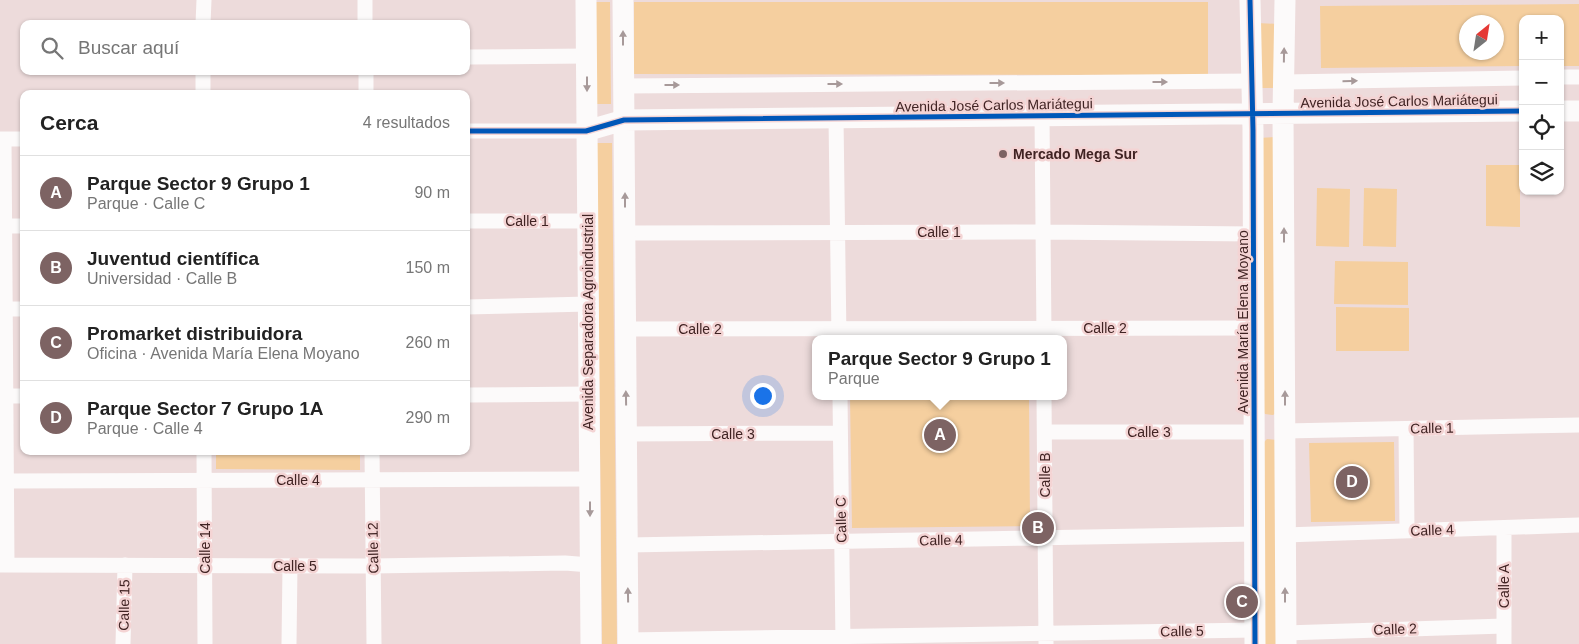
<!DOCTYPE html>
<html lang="es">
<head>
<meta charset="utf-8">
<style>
	body { margin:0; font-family:Helvetica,sans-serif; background:#f6f6f6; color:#222 }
	.controls { position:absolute; right:15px; top:15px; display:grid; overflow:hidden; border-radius:10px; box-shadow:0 1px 4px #0004 }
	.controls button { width:45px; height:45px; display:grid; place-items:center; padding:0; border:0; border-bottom:1px solid #e0e0e0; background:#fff; color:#222; font:25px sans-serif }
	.compass { position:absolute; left:1459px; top:15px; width:45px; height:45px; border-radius:50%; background:#fff; box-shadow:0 1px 4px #0004; rotate:30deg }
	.you { position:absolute; left:762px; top:395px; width:18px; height:18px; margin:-12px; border:4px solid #fff; border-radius:50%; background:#1a73e8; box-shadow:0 0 0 8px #1a73e833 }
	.badge { display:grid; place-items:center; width:32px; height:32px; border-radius:50%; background:#7d6363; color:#fff; font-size:16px; font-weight:700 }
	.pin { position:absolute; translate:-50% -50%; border:2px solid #fff; box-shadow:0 1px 5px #0006 }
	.popup { position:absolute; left:812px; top:335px; width:255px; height:65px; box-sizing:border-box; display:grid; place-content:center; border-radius:10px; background:#fff; filter:drop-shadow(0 1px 4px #0005); font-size:16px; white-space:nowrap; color:#767676 }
	.popup b { font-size:19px; color:#222 }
	.popup::after { content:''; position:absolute; left:50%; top:100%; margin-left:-10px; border:10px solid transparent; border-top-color:#fff }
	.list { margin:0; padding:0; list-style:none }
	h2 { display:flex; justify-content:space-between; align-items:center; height:65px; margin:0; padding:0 20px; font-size:21px }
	h2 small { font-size:16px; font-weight:400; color:#767676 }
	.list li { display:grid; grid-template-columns:32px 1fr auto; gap:15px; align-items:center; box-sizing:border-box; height:75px; padding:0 20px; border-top:1px solid #e0e0e0 }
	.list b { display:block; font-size:19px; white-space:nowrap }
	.list p { margin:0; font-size:16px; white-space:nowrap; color:#767676 }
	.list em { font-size:16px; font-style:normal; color:#767676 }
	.icon { flex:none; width:28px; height:28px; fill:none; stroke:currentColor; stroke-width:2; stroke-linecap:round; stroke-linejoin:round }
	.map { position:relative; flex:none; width:1579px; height:644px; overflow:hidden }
	.search { position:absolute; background:#fff; box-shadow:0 1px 4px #0004; left:20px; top:20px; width:450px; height:55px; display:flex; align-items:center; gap:12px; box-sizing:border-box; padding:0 18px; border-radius:10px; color:#767676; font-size:19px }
	.panel { position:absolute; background:#fff; box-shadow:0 1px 4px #0004; left:20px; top:90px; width:450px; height:365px; border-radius:10px }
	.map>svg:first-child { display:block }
</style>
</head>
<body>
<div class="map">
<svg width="1579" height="644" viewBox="0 0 1579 644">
	<rect width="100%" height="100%" fill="#eddbdb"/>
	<!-- green -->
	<path fill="#f5cf9f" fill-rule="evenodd" d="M595,2H610L611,104H596Z
		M634,2H1208V75L634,74Z
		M1579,4V66H1560V19H1523V66L1321,68L1320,6ZM1466,22H1496V52H1466Z
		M1257,23L1278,24L1277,88H1256Z
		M1276,137L1278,412L1273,415L1265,414L1261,410L1258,138Z
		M597,143H612L617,644H602Z
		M1486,165H1520V227L1486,226Z
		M1317,188L1350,189L1349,247L1316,246Z
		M1364,188L1397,189L1396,247L1363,246Z
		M1335,261L1408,262V305L1334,304Z
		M1336,307L1409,308V351H1336Z
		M850,396H1029L1030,526L852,528Z
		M1267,439L1276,440L1282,644H1264L1262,444Z
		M1394,442L1395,521L1311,522L1309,443Z
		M216,451H360V470L216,469Z"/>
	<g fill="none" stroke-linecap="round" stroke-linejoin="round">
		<!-- street -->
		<path stroke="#fcfafa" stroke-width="15" d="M365,0V24
			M203,24L204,0
			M466,57L587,56
			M366,71V94
			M1560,77H1579
			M1284,82L1523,78
			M624,86L1252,81
			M203,94V71
			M1042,116L1044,337
			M836,118L839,339
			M466,131H586
			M0,139H24
			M4,139L7,565
			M466,221H588
			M0,226H24
			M625,233L1043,232L1253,234
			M466,307L588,304
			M5,309H24
			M626,329L1254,328
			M466,395L589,394
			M0,396H24
			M840,396L843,644
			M1044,396L1046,644
			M1406,429L1407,531
			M1285,431L1579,425
			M1045,432H1254
			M627,434L840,433
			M204,451L205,644
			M372,451L374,644
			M6,481L590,479
			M1504,528V644
			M1285,535L1579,525
			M628,545L1255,534
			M0,565L373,566L565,563L590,565
			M1285,633L1504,626
			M628,640L1255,630
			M123,644L125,565
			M289,644L290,566"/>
		<!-- secondary -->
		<path stroke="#fcfafa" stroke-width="21" d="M586,0L591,644
			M623,0L628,644
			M1250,0L1253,130L1255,644
			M1285,0L1283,113L1286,644
			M1560,111H1579
			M586,131L624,120L1523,111"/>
		<defs>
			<path id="cycleway" d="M1250,0L1253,130L1255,644
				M466,131H586L624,120L1523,111"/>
		</defs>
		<!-- cycleway casing -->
		<use href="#cycleway" stroke="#f4d4d4" stroke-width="8"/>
		<!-- cycleway -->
		<use href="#cycleway" stroke="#0057b8" stroke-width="5"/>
	</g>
	<!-- one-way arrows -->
	<defs><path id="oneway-solid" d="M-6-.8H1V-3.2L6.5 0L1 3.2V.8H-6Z" transform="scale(1.25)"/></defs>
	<g fill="#a79999">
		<use href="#oneway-solid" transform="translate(623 38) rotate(-90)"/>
		<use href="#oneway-solid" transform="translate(1284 55) rotate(-89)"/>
		<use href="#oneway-solid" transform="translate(1350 81) rotate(-1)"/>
		<use href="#oneway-solid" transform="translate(1160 82)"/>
		<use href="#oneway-solid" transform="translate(997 83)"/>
		<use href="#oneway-solid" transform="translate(587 84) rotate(90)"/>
		<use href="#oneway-solid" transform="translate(835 84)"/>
		<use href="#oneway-solid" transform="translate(672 85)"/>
		<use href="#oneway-solid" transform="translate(625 200) rotate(-90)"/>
		<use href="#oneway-solid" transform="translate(1284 235) rotate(-90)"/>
		<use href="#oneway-solid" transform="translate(626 398) rotate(-91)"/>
		<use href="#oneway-solid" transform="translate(1285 398) rotate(-90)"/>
		<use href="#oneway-solid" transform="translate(590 509) rotate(90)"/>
		<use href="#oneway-solid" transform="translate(628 595) rotate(-91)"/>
		<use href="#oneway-solid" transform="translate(1285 595) rotate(-90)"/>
	</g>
	<!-- markers -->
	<circle fill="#7d6363" stroke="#f4d4d4" stroke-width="2" cx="1003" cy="154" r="5"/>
	<g text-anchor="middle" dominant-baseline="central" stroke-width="5" stroke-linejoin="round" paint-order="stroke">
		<!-- street labels -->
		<g font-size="14" fill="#402323" stroke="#f4d4d4">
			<text transform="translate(1399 101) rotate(-1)">Avenida José Carlos Mariátegui</text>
			<text transform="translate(994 105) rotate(-1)">Avenida José Carlos Mariátegui</text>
			<text x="527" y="221">Calle 1</text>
			<text x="939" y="232">Calle 1</text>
			<text transform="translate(588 322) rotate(-90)">Avenida Separadora Agroindustrial</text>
			<text transform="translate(1243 322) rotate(-90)">Avenida María Elena Moyano</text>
			<text x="1105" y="328">Calle 2</text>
			<text x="700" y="329">Calle 2</text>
			<text transform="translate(1432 428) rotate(-1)">Calle 1</text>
			<text x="1149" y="432">Calle 3</text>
			<text x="733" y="434">Calle 3</text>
			<text transform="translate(1045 475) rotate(-90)">Calle B</text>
			<text x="298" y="480">Calle 4</text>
			<text transform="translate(841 520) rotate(-91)">Calle C</text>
			<text transform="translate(1432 530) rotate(-2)">Calle 4</text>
			<text transform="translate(941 540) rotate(-1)">Calle 4</text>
			<text transform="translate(205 548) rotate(-90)">Calle 14</text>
			<text transform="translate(373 548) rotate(-91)">Calle 12</text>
			<text x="295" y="566">Calle 5</text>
			<text transform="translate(1504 586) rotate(-90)">Calle A</text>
			<text transform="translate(124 605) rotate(-89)">Calle 15</text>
			<text transform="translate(1395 629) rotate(-2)">Calle 2</text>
			<text transform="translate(1182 631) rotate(-1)">Calle 5</text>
		</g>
		<!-- poi labels -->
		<g font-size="14" font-weight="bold" fill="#402323" stroke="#f4d4d4" text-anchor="start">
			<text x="1013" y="154">Mercado Mega Sur</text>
		</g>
	</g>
</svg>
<div class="controls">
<button>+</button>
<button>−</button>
<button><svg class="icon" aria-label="locate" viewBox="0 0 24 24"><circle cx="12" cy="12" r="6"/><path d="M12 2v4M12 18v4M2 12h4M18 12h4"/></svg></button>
<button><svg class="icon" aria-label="layers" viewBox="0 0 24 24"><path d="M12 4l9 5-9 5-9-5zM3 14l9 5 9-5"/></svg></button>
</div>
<svg class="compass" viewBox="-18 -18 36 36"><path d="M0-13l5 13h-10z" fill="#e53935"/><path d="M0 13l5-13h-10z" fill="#767676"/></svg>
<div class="you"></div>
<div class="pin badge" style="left:940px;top:435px">A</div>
<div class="popup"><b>Parque Sector 9 Grupo 1</b>Parque</div>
<div class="pin badge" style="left:1038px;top:528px">B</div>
<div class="pin badge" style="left:1242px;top:602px">C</div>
<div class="pin badge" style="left:1352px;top:482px">D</div>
<div class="search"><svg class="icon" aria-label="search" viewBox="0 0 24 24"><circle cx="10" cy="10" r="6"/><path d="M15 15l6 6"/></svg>Buscar aquí</div>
<section class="panel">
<h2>Cerca<small>4 resultados</small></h2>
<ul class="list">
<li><span class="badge">A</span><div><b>Parque Sector 9 Grupo 1</b><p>Parque · Calle C</p></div><em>90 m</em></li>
<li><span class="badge">B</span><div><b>Juventud científica</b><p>Universidad · Calle B</p></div><em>150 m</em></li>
<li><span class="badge">C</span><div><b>Promarket distribuidora</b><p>Oficina · Avenida María Elena Moyano</p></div><em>260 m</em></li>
<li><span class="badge">D</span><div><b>Parque Sector 7 Grupo 1A</b><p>Parque · Calle 4</p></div><em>290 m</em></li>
</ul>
</section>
</div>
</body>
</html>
